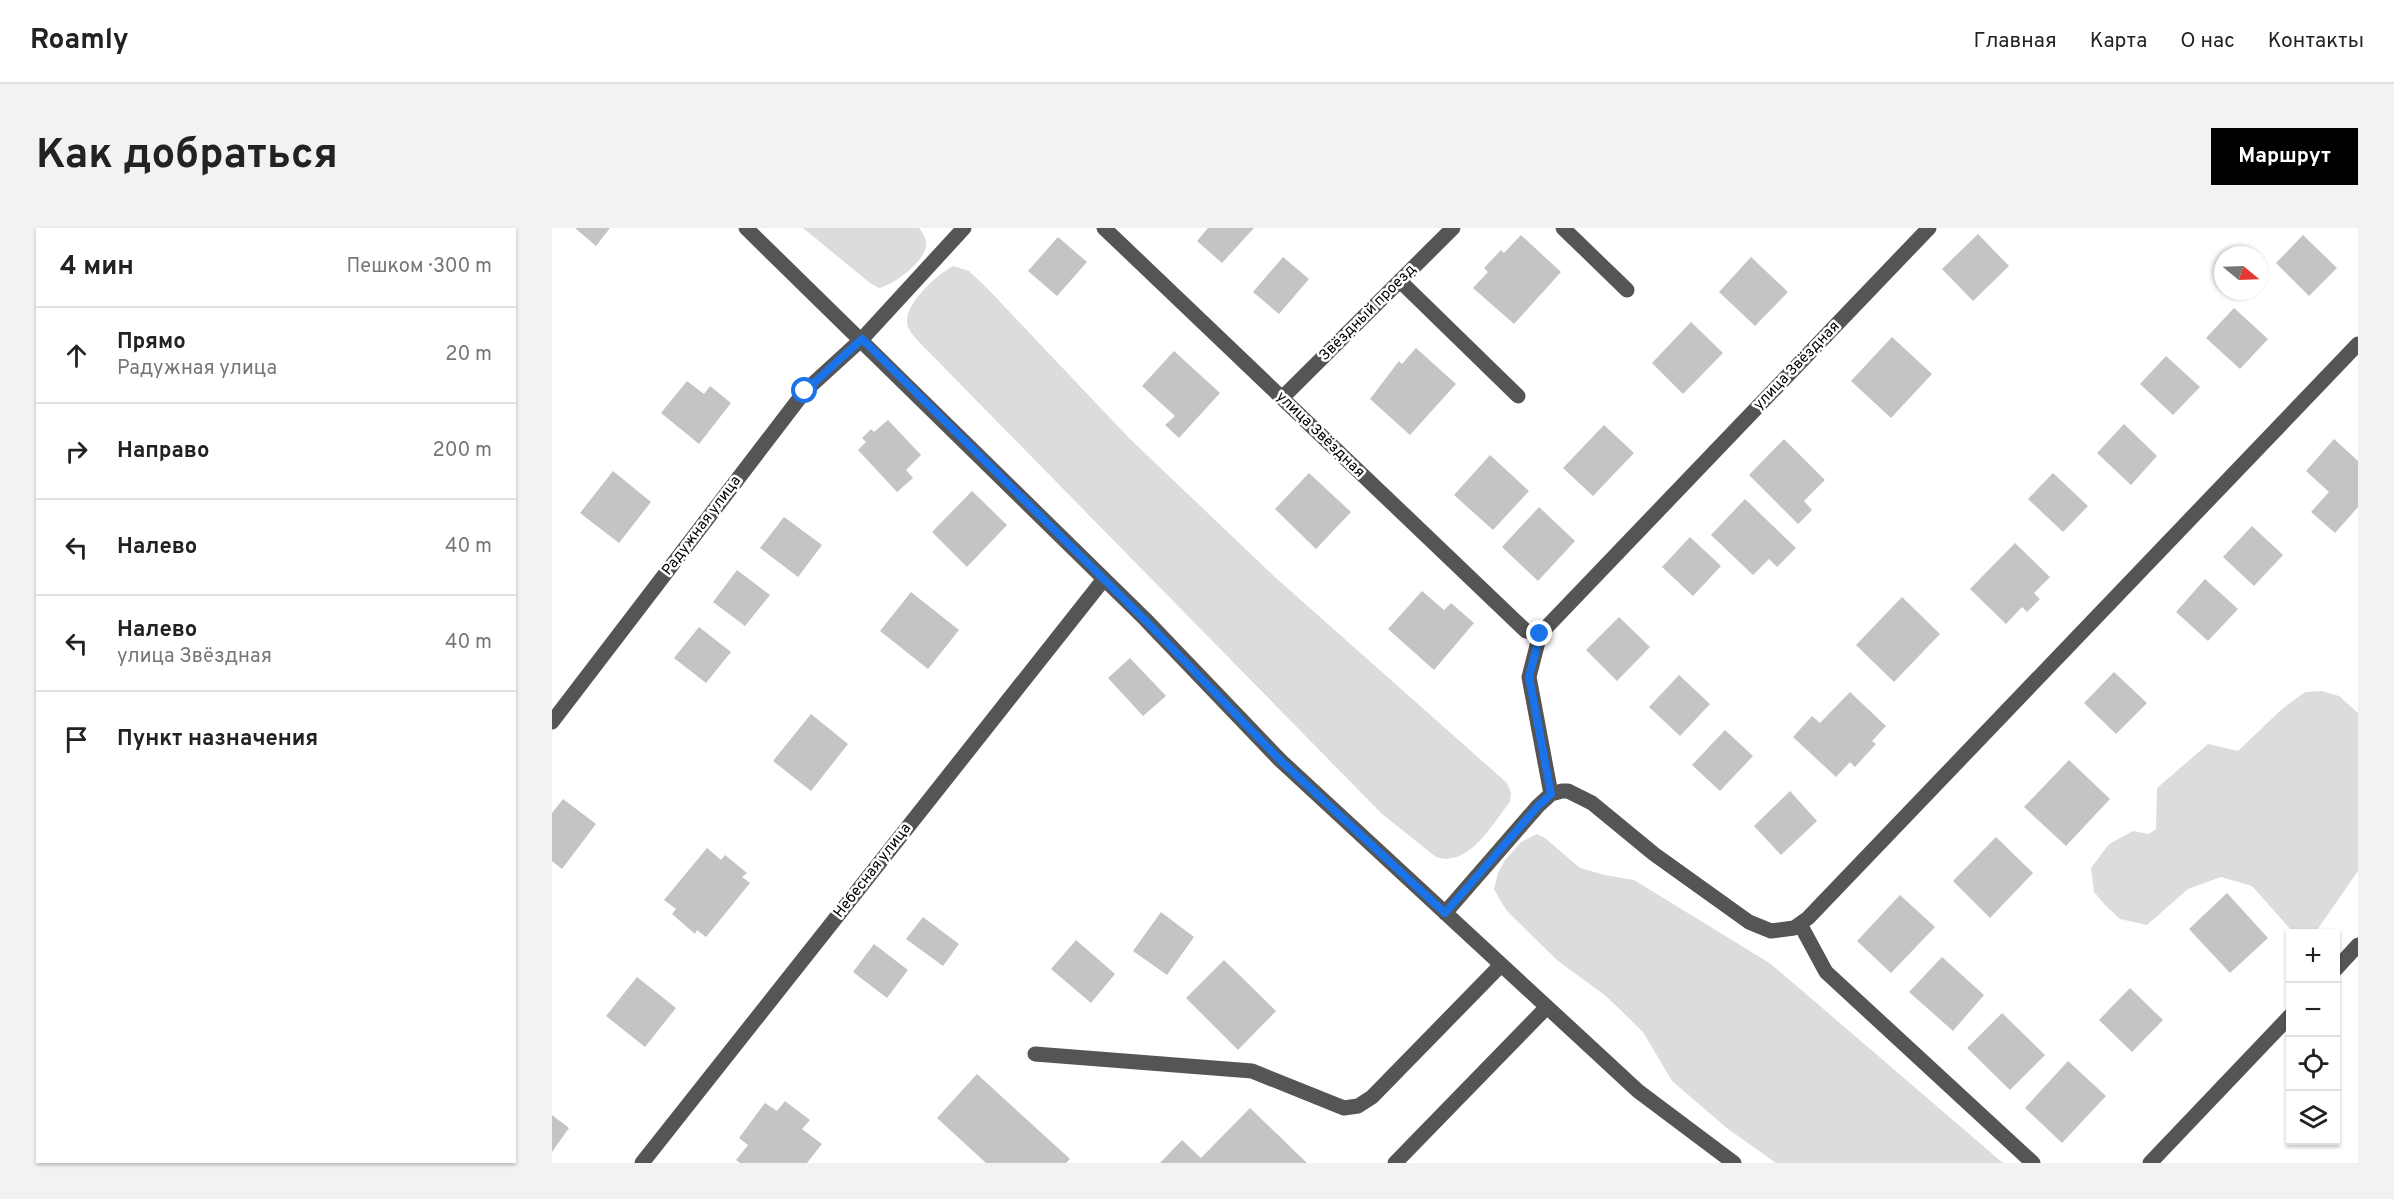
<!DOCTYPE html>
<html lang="ru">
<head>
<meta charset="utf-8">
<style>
	body { margin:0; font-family:Overpass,sans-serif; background:#f2f2f2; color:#222 }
	.controls { position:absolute; right:18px; bottom:18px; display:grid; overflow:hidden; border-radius:0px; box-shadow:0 2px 4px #0004 }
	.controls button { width:54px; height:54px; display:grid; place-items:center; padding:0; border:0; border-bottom:2px solid #e0e0e0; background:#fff; color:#222; font:30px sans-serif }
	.compass { position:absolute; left:1662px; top:18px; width:54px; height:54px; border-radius:50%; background:#fff; box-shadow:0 2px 4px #0004; rotate:109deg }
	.stop { position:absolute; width:18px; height:18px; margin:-14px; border:4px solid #1a73e8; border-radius:50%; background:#fff }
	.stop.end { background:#1a73e8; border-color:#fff; box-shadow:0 2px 6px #0008 }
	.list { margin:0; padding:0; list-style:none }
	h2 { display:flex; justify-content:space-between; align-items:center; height:78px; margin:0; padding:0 24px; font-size:26px }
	h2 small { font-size:20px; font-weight:400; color:#767676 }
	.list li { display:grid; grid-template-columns:39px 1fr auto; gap:18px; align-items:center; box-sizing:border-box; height:96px; padding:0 24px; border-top:2px solid #e0e0e0 }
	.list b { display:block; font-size:22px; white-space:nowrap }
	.list p { margin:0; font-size:20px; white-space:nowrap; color:#767676 }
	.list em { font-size:20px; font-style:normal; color:#767676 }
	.icon { flex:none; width:33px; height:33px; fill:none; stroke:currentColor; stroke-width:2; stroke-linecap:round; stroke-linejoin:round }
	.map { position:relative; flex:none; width:1806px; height:935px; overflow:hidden; border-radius:0px }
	header { display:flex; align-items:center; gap:36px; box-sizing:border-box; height:84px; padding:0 30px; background:#fff; border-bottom:2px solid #e0e0e0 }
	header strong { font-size:28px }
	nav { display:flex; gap:33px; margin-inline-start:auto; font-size:21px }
	.intro { display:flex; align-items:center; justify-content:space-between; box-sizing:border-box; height:144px; padding:0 36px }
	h1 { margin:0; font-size:42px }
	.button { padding:15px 27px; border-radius:0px; background:#000; color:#fff; font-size:21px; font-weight:700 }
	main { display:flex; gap:36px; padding:0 36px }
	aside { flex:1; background:#fff; border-radius:0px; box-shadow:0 2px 4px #0004 }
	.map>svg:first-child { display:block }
</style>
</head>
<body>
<header>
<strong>Roamly</strong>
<nav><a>Главная</a><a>Карта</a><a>О нас</a><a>Контакты</a></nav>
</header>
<div class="intro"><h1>Как добраться</h1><a class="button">Маршрут</a></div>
<main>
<aside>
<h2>4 мин<small>Пешком · 300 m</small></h2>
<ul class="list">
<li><svg class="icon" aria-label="ahead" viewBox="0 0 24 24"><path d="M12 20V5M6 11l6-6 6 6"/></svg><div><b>Прямо</b><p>Радужная улица</p></div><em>20 m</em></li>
<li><svg class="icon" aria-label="right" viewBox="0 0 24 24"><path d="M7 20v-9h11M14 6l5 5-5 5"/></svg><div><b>Направо</b></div><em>200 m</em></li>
<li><svg class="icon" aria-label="left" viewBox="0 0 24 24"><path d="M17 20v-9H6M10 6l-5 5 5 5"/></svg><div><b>Налево</b></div><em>40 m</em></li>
<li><svg class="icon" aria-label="left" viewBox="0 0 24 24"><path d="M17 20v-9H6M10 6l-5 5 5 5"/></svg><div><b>Налево</b><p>улица Звёздная</p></div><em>40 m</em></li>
<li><svg class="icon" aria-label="arrive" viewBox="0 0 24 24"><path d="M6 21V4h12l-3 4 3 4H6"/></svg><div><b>Пункт назначения</b></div></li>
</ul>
</aside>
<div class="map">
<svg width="1806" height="935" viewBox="0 0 1806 935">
	<rect width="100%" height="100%" fill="#fff"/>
	<!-- green -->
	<path fill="#dcdcdc" d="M251,0H367C371,5 375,12 374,18C371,35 343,56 327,60L318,55Z
		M401,38L417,43L433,58L578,211L724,350L955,555L959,565L958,574C940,596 917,640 884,629L830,586L369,116C363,109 354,101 355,92C355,74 386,46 401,38Z
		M1770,463L1787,468L1806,485V643L1765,702L1760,706L1740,703L1700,658L1669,649L1636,661L1595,697L1568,691L1553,677L1542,664L1539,640L1557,616L1581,603L1597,606L1604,601L1605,560L1656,516L1686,523L1730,481L1753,464Z
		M985,606L993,610L1028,640L1053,647L1082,652L1219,736L1451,935H1224L1176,901L1120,853L1091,804L1054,768L1006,733L955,683L948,672L942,661L946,645L953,632L969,614Z"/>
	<!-- building -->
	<path fill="#c4c4c4" d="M23,0H58L44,18Z
		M656,0H702L670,35L645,13Z
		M1426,6L1457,38L1421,73L1390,41Z
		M969,7L1009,44L962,96L921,60L936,44L932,40L949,22L952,25Z
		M1751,7L1785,40L1757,68L1724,35Z
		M506,9L535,34L505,68L476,43Z
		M731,29L757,51L727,86L701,64Z
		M1199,29L1236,64L1203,98L1167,64Z
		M1682,80L1716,111L1688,141L1654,110Z
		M1139,94L1171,125L1131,166L1100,135Z
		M1340,109L1380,146L1339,190L1299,153Z
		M864,120L904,156L858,207L818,171L847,133L850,136Z
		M622,123L668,165L627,210L613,197L623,188L590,158Z
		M1614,128L1648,159L1621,187L1588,156Z
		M135,153L152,166L158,158L179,175L147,216L109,185Z
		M336,192L369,227L354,242L361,250L345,264L306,222L314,214L310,210L319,201L322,204Z
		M1572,196L1605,228L1579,257L1545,225Z
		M1052,197L1082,225L1041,268L1011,240Z
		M1232,211L1273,252L1252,273L1260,282L1246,296L1197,247Z
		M1782,211L1806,233V279L1783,305L1759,284L1777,264L1754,243Z
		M938,227L977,263L941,302L902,267Z
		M61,243L99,274L67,315L28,285Z
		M757,245L799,284L764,321L723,281Z
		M1501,245L1536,278L1511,304L1476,271Z
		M420,263L455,297L415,339L380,304Z
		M1193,271L1244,320L1225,339L1217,331L1201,347L1159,307Z
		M987,279L1023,313L986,353L950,319Z
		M232,289L270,317L246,349L208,320Z
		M1700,298L1731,327L1702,358L1671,329Z
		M1138,309L1169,338L1141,368L1110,339Z
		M1463,315L1498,349L1482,365L1488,371L1475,384L1470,379L1454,396L1418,361Z
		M185,342L218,367L193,398L161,374Z
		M1653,351L1686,381L1656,413L1624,384Z
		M870,363L892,382L899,375L922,395L882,442L836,401Z
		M359,364L407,402L376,441L328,403Z
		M1350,369L1388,406L1342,454L1304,417Z
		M1067,389L1098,419L1065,453L1034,422Z
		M147,399L179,424L154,455L122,430Z
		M578,430L614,468L591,488L556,450Z
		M1562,444L1595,475L1564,506L1532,475Z
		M1127,447L1158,476L1128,508L1097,479Z
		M1298,464L1334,498L1320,513L1324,516L1303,539L1298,534L1284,549L1241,509L1260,488L1268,495Z
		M259,486L296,516L259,563L221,533Z
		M1173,502L1201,528L1168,563L1140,537Z
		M1517,532L1558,571L1514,618L1472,579Z
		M1238,563L1265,593L1229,627L1202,598Z
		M11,571L44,596L10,641L0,633V585Z
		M1444,609L1481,645L1438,690L1401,653Z
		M155,620L169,632L173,627L195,645L190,649L198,655L154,709L145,702L143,706L120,686L124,681L112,672Z
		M1675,665L1716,710L1678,745L1637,701Z
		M1348,667L1383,699L1339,745L1305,713Z
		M609,684L642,709L615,747L581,723Z
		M371,689L407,716L391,738L354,711Z
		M524,712L563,746L539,775L499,741Z
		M322,716L356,742L335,770L301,744Z
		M1390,729L1432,767L1401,803L1357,764Z
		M672,732L724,783L686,822L634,770Z
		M85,749L124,780L93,819L54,788Z
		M1578,760L1611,792L1580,824L1547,792Z
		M1450,785L1493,827L1458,862L1415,820Z
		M1516,833L1554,868L1510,915L1473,880Z
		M425,846L518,931L514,935H434L385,890Z
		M233,873L258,892L250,901L270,916L255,935H188L184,932L196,917L187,910L213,875L225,883Z
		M698,880L755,935H608L630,912L649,930Z
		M0,887L17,900L0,924Z"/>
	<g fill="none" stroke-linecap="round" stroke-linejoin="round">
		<!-- minor -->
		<path stroke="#555" stroke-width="15" d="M194,0L593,391L728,532L1086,863L1182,935
			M552,0L974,403L988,406
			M1011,0L1075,62
			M848,53L966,168
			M730,170L901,0
			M0,494L253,163L310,111L412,0
			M999,566L977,449L988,406L1377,0
			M893,685L986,578L999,566L1010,563H1016L1040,575L1102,626L1197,694L1219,703L1242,700L1256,690L1806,116
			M1248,696L1274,744L1481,935
			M1784,741L1806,717
			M483,826L700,843L792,880L806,878L820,869L949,737
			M90,935L552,351
			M843,935L994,780
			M1598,935L1738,788"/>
	</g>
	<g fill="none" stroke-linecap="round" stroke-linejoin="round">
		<!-- route -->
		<path stroke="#1a73e8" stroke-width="8" d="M253,163L310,111L593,392L728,532L893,685L986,578L999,566L977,449L988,406"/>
	</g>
	<g text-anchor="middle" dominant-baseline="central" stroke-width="5" stroke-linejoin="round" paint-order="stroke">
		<!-- street labels -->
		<g font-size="15" fill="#000" stroke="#fff">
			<text transform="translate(816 85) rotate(-45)">Звёздный проезд</text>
			<text transform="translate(1245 138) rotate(-46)">улица Звёздная</text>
			<text transform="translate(768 207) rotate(44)">улица Звёздная</text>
			<text transform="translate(150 298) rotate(-53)">Радужная улица</text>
			<text transform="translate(321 643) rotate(-52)">Небесная улица</text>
		</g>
	</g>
</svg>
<div class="controls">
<button>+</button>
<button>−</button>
<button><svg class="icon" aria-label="locate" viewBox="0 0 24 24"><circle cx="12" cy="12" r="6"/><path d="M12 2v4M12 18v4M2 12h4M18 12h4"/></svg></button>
<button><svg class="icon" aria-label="layers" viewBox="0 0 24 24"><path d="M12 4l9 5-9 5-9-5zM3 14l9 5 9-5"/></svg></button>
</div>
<svg class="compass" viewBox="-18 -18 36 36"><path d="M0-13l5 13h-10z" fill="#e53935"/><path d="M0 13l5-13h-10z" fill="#767676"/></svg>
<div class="stop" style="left:253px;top:163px"></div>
<div class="stop end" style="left:988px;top:406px"></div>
</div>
</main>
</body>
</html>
